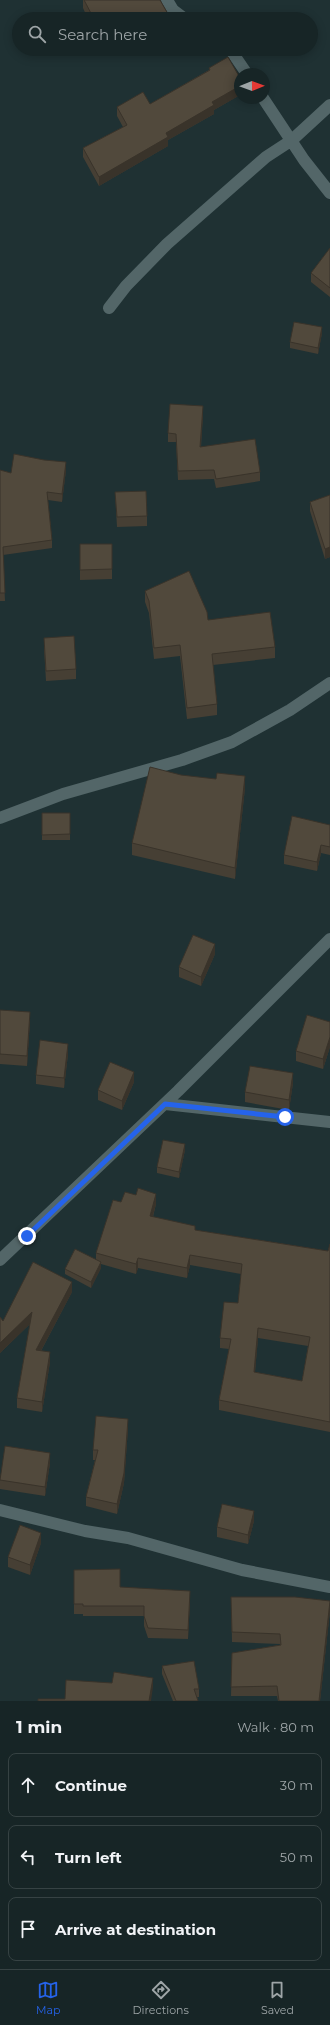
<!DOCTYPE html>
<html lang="en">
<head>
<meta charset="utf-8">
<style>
	body { margin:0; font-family:Montserrat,sans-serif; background:#243132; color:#f1f3f6 }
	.compass { position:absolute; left:234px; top:68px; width:36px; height:36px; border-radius:50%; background:#172526; box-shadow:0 2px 10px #0003; rotate:89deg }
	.stop { position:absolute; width:12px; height:12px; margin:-9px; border:3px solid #2563eb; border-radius:50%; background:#fff }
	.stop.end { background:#2563eb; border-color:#fff; box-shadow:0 1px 4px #0008 }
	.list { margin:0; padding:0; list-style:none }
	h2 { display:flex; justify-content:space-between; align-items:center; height:52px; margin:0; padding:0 16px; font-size:17px }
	h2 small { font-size:13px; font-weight:400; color:#9ea5a7 }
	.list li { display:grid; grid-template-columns:26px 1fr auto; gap:12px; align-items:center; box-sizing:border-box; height:64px; margin:0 8px 8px; padding:0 8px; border:1px solid #364243; border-radius:8px }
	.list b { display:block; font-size:15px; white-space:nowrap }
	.list em { font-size:13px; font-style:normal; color:#9ea5a7 }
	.icon { flex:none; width:22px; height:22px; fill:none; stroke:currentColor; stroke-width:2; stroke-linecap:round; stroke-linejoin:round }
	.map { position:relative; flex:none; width:330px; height:1701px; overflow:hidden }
	.search { position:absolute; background:#172526; box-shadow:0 2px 10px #0003; left:12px; right:12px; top:12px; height:44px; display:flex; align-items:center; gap:10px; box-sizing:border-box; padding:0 14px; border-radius:22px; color:#9ea5a7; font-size:15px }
	.sheet { height:268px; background:#172526 }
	nav { display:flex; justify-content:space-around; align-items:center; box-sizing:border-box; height:56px; border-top:1px solid #364243; background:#172526; font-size:11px; color:#9ea5a7 }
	nav a { display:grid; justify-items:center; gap:2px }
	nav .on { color:#2563eb }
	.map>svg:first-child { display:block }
</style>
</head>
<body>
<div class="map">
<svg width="330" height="1701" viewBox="0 0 330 1701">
	<rect width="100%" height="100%" fill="#1f3133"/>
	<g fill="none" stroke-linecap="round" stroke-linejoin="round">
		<!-- minor -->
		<path stroke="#536668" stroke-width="12" d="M167,0L173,10L185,19
			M230,49L247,74
			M263,98L304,160L330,193
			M109,308L126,286L167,244L266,157L292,140L330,105
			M0,818L63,794L182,760L232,742L290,710L330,683
			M165,1104L330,1122
			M0,1260L178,1091L330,939
			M0,1510L85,1531L128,1538L242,1570L330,1587"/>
	</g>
	<!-- wall -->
	<path fill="#463f34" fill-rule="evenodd" d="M83,0H160L168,19H88L83,8Z
		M104,49H121L108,56Z
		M209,68L240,78V95L214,110V114L168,140V146L99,186L83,157V148L123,127L117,116V107L150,104L209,70Z
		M330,248V297L311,282V273Z
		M322,333L318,354L290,348V342Z
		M203,415L201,447L260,472V481L216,488L214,479L178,480L176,442H168V433Z
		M0,470L11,473L66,470L62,502L48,500L52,540V548L3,555L5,601H0Z
		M115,492L147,516V526L117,527Z
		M330,495V557L325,559L310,511V502Z
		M80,544H112V579L80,580Z
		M145,591L208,620L275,647V658L213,665L217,704V715L187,719L180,656L154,659L149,613L145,602Z
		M44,638L76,669V679L46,681L44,648Z
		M245,788L235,879L132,855V843Z
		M42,813H70V840H42Z
		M330,825V855L321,853L317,871L284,864V855Z
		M215,954L201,986L179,977V967Z
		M0,1010L30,1021L27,1066L0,1064Z
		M330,1022V1047L323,1069L296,1061V1051Z
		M68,1054L64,1088L36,1084V1075Z
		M134,1082L122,1110L98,1100V1090Z
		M293,1083L289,1110L245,1102V1092Z
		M185,1150L179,1178L157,1173V1167Z
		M121,1202L156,1204L153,1217L195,1230L328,1251L330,1244V1432L219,1410V1400L229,1349L220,1348V1338L238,1303L241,1274L190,1265L187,1278L138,1268L136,1274L101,1264V1268L91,1288L65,1274V1269L96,1260V1253ZM258,1338L308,1346L302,1381L255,1372Z
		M72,1292L41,1351L50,1362L42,1412L17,1408V1398L30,1324L0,1353V1317L3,1321Z
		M128,1428L124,1483L117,1514L86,1506V1497L95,1460H93V1450Z
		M50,1463L45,1496L0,1489V1478Z
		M254,1521L248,1544L217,1537V1527Z
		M41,1543L30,1575L8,1567V1557Z
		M74,1570L120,1587L190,1600L188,1639L148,1638L144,1626V1616H83V1614H74Z
		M231,1597L330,1611L320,1701H278L277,1696H231L232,1653L280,1645V1644L232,1642Z
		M162,1666L199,1689V1697H197L198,1701H173L162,1674Z"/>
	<!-- shaded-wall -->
	<path fill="#39332a" d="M168,14V19H159Z
		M108,49H121L108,56Z
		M240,86V95L214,110V114L168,140V146L99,186V177L212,102Z
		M322,327V333L318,354V348Z
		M203,406V415L200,456V447Z
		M66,462V470L62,502V494Z
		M330,547V557L325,559V549Z
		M245,776V788L235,879V868Z
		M321,845V853L317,871V862Z
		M215,944V954L201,986V977Z
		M30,1012V1021L27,1066V1056Z
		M330,1037V1047L323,1069V1059Z
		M68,1044V1054L64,1088V1078Z
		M134,1072V1082L122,1110V1101Z
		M293,1073V1083L289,1110V1100Z
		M185,1144V1150L179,1178V1172Z
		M156,1194V1204L150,1226V1216Z
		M190,1255V1265L187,1278V1268Z
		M138,1258V1268L136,1274V1264Z
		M101,1262V1268L91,1288V1282Z
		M72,1282V1292L36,1360V1350Z
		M32,1312V1322L0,1353V1343Z
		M258,1328V1338L254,1382V1372Z
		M50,1352V1362L42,1412V1402Z
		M128,1419V1428L124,1483L117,1514V1504Z
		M50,1453V1463L45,1496V1487Z
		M254,1511V1521L248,1544V1535Z
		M41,1533V1543L30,1575V1565Z
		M190,1591V1600L188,1639V1630Z
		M330,1601V1611L320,1701H319Z
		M153,1678V1687L151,1701H149Z"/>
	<!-- building -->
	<path fill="#51493c" stroke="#39332a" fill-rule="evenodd" d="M84,0H160L168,14L159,19H94Z
		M228,57L240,78V86L212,102L214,105L166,133L168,137L99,177L83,148L127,125L117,107L143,92L150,104L210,70L209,68Z
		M330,248V288L311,273Z
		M294,322L322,327L318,348L290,342Z
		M170,404L203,406L200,447L255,439L260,472L216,479L214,470L178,471L176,434L168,433Z
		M14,454L44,460L66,462L62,494L47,492L52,540L3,547L5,593H0V470L11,473Z
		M146,491L147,516L117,517L115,492Z
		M330,495V547L325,549L310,502Z
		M80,544H112V569L80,570Z
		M189,571L207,612L208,620L270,612L275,647L212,654L217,704L187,708L180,645L154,648L149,601L145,591Z
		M74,636L76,669L46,671L44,638Z
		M150,767L181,775L216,779L217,773L245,776L235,868L132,843Z
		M42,813H70V834L42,835Z
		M292,816L330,825V847L321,845L317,862L284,855Z
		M193,935L215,944L201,977L179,967Z
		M0,1010L30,1012L27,1056L0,1054Z
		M307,1015L330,1022V1037L323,1059L296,1051Z
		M40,1040L68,1044L64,1078L36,1075Z
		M110,1062L134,1072L122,1101L98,1090Z
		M250,1066L293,1073L289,1100L245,1092Z
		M163,1140L185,1144L179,1172L157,1167Z
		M138,1188L156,1194L150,1216L195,1226V1230L328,1251L330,1244V1422L219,1400L231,1339L220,1338L224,1302L238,1303L242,1264L190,1255L187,1268L138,1258L136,1264L96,1253L113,1200L121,1202L125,1192L136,1195ZM258,1328L310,1337L302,1381L254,1372Z
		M75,1249L101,1262L91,1282L65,1269Z
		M33,1262L72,1282L36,1350L50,1352L42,1402L17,1398L32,1312L0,1343V1317L3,1321Z
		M96,1416L128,1419L124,1473L117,1504L86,1497L98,1450H93Z
		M5,1446L50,1453L45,1487L0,1480Z
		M222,1504L254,1511L248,1535L217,1527Z
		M20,1525L41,1533L30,1565L8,1557Z
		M120,1569V1587L190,1591L188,1630L148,1628L144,1616V1606H83V1604H74V1570Z
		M231,1597H295L330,1601L319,1701H279L277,1686L231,1687L232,1653L281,1645L280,1634L232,1632Z
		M194,1661L199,1689H194L198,1701H176L162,1666Z
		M114,1672L153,1678L149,1701H38V1699H65L66,1680L112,1683Z"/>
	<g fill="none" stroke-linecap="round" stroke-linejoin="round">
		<!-- route -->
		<path stroke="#2563eb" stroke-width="5" d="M27,1236L165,1104L285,1117"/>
	</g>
</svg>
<svg class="compass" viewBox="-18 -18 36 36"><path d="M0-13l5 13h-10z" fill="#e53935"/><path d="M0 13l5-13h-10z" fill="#9ea5a7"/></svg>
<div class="stop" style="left:285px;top:1117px"></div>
<div class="stop end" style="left:27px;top:1236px"></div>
<div class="search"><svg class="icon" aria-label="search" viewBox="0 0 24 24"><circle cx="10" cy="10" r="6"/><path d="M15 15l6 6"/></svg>Search here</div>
</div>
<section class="sheet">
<h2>1 min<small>Walk · 80 m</small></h2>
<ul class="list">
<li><svg class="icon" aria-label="ahead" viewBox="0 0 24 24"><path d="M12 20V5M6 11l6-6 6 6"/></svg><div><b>Continue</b></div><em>30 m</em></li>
<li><svg class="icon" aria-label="left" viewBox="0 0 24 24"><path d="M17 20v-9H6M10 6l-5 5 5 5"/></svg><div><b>Turn left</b></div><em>50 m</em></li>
<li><svg class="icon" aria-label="arrive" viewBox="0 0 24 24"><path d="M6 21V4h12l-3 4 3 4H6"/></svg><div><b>Arrive at destination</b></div></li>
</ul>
</section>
<nav>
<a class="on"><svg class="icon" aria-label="map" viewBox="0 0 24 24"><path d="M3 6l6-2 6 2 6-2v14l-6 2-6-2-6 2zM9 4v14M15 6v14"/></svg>Map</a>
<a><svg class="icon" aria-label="directions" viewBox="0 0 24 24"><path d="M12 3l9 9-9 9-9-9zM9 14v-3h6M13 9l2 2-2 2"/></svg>Directions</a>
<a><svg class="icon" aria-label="saved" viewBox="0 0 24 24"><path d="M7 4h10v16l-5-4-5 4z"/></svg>Saved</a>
</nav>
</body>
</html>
